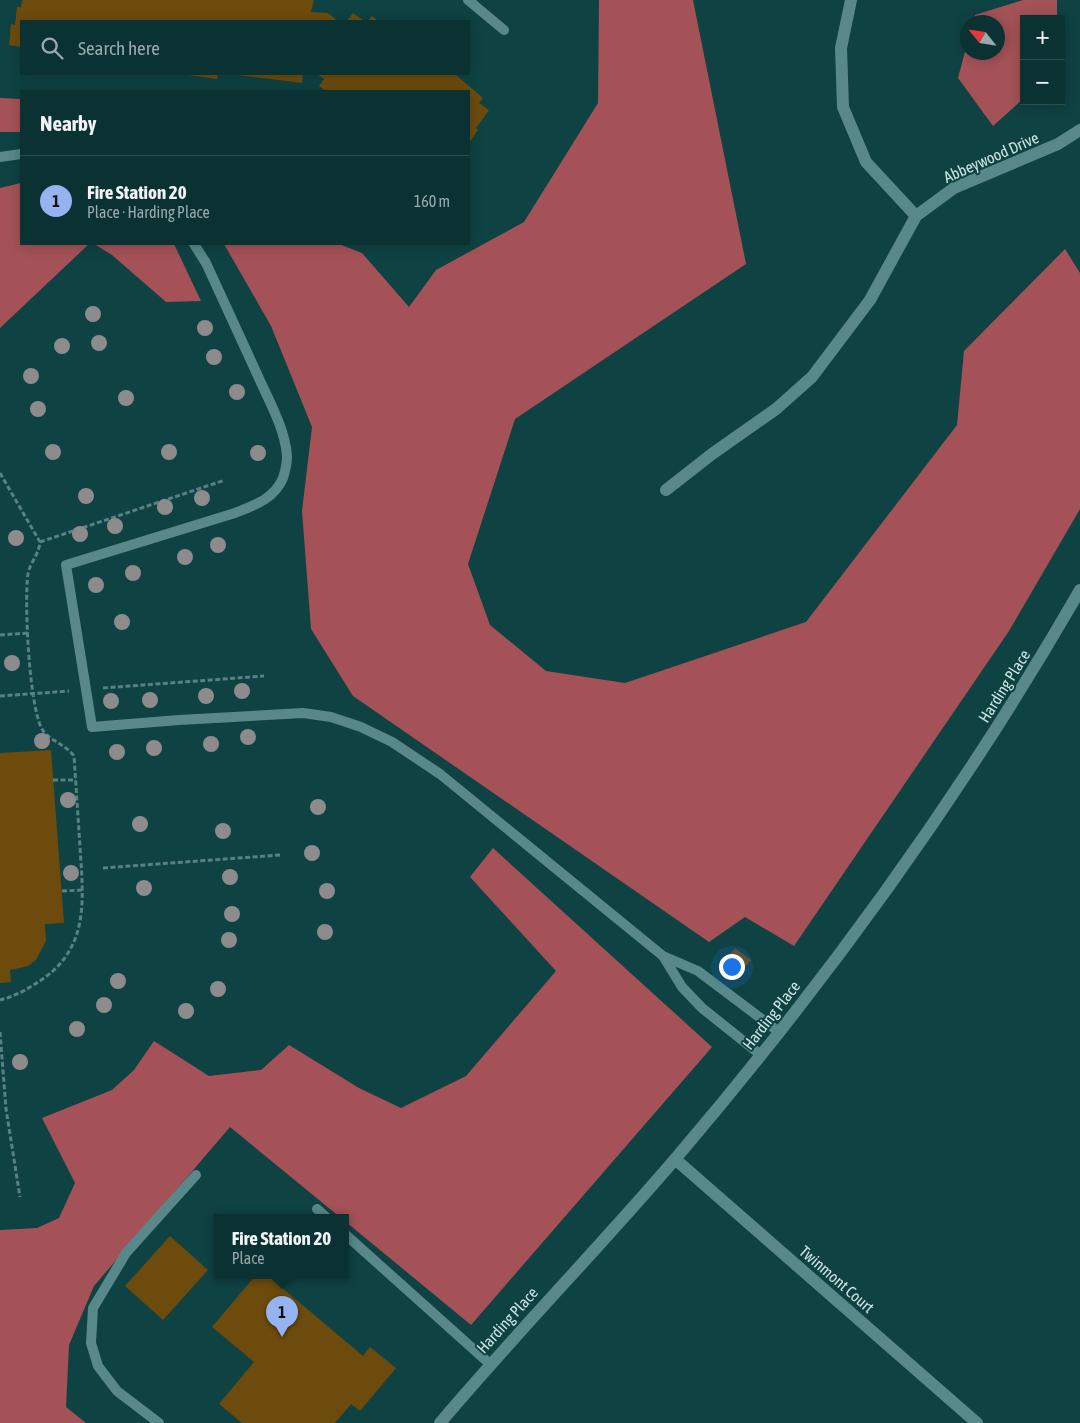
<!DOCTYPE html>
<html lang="en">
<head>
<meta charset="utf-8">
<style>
	body { margin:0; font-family:"Asap Condensed",sans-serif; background:#143a3a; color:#f1f3f6 }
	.controls { position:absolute; right:15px; top:15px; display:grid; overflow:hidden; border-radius:0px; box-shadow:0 2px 12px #0003 }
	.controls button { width:45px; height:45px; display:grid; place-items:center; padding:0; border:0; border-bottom:1px solid #2b4d4d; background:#0b3232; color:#f1f3f6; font:25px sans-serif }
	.compass { position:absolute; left:960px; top:15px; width:45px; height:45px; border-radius:50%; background:#0b3232; box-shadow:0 2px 12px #0003; rotate:300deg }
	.you { position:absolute; left:731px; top:966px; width:18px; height:18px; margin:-12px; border:4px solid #fff; border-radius:50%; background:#1a73e8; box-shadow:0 0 0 8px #1a73e833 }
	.badge { display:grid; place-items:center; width:32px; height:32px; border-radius:50%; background:#95b2f1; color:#111; font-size:16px; font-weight:700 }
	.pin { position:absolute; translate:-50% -41px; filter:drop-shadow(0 1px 2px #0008) }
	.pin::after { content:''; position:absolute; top:26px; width:18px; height:15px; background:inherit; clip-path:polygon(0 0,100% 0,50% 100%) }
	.popup { position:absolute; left:214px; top:1214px; width:135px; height:65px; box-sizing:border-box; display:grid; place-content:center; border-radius:0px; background:#0b3232; filter:drop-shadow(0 1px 4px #0005); font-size:16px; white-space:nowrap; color:#9aaaac }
	.popup b { font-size:19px; color:#f1f3f6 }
	.popup::after { content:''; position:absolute; left:50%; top:100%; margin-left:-10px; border:10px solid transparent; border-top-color:#0b3232 }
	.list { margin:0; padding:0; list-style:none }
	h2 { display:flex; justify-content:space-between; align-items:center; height:65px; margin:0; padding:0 20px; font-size:21px }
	h2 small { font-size:16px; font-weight:400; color:#9aaaac }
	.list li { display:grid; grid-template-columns:32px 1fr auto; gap:15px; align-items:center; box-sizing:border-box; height:90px; padding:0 20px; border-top:1px solid #2b4d4d }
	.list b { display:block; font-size:19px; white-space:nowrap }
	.list p { margin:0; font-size:16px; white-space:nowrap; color:#9aaaac }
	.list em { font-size:16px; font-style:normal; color:#9aaaac }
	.icon { flex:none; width:28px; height:28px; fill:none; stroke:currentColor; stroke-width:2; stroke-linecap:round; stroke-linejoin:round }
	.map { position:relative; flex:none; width:1080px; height:1423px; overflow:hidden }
	.search { position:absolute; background:#0b3232; box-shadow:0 2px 12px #0003; left:20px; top:20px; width:450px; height:55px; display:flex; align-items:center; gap:12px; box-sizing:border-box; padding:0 18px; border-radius:0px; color:#9aaaac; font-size:19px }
	.panel { position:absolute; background:#0b3232; box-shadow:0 2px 12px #0003; left:20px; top:90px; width:450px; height:155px; border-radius:0px }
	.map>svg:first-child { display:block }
</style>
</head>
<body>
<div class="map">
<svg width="1080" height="1423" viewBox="0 0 1080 1423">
	<rect width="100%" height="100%" fill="#0f4243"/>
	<!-- forest -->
	<path fill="#a45257" d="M599,0H693L746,264L515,419L468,564L490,625L546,671L625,683L806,622L957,425L964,351L1065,249L1080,273V509L1009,631L794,946L745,917L709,942L353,696L311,629L302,511L312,427L271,326L224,244H339L362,253L409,307L436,270L524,222L598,103Z
		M1023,0H1057V19H1024V98L993,126L958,78L967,44L968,52H998V22H973L975,15Z
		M0,98L21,99V132H0Z
		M21,183V244H89L0,328V188Z
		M94,244H174L201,301L166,302L112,255Z
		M493,848L712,1047L471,1325L346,1222V1218H341L230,1127L94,1286L69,1345L66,1407L86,1423H0V1230L37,1228L59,1218L75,1183L42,1118L112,1090L134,1070L154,1041L209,1076L261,1070L289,1045L359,1088L401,1108L466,1076L556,971L470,877Z"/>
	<!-- building -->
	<path fill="#6d4b0d" d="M22,0H314L311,12L328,13L338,21H21V47L9,45L11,24L15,25L17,7H21Z
		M353,13L364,21H347Z
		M372,16L378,21H368Z
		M181,74H218L217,79Z
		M230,74H303L302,83Z
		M317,74H455L483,98L479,103L489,110L476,128L478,130L469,143V91H326L319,86L324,79Z
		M51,750L64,923L45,924L46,941L36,960L28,966L10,970L11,982L0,983V753Z
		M735,948L751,960L738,975L723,962Z
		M170,1236L208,1270L163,1320L125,1286Z
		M255,1276H268L363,1356L370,1347L396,1368L360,1411L351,1404L335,1423H242L219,1404L254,1362L212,1327Z"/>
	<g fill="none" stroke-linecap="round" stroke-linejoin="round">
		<!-- path -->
		<path stroke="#588181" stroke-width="3" stroke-dasharray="5 2.5" stroke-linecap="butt" d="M0,473L40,542C39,555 30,562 28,574C24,599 29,715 44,732C53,742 66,745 74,756C76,786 78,816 80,847C83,897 90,945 44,978C30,988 16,996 0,1000
			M40,542L225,480
			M0,635L28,633
			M103,688L264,676
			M0,696L69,691
			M53,780H76
			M103,868L280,855
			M62,891L82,890
			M0,1032L6,1109L20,1197"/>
		<!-- lane -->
		<path stroke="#588889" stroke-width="10" d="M468,0L504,30
			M0,157L21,154
			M194,244L206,263C223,300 240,337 257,374C268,399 285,428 287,456C287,463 285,472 283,478C274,499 255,505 235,513L66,565L92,727L179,720L303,713L331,717L361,727L392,742L440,774L663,956L698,971L779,1032
			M663,956L682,987L702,1008L761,1055
			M317,1209L327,1218
			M346,1235L490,1364
			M159,1423L117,1391L98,1366L91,1343L93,1308L126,1253L196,1175"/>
		<!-- street -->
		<path stroke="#588889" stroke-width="12" d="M851,0L841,48L843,107L866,162L916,216
			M666,490L712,454L776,409L812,377L870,300L916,216L954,188L1058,144L1080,130
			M675,1159L977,1423"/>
		<!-- secondary -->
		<path stroke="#588889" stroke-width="12" d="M440,1423C516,1333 599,1248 676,1158C827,981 964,792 1080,590"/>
	</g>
	<!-- trees -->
	<g fill="#8e8b8c">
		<circle cx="93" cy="314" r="8"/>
		<circle cx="205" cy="328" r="8"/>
		<circle cx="99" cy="343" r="8"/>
		<circle cx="62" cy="346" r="8"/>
		<circle cx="214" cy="357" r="8"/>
		<circle cx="31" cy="376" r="8"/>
		<circle cx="237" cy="392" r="8"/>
		<circle cx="126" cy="398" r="8"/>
		<circle cx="38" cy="409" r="8"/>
		<circle cx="53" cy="452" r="8"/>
		<circle cx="169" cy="452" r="8"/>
		<circle cx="258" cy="453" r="8"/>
		<circle cx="86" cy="496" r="8"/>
		<circle cx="202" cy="498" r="8"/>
		<circle cx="165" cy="507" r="8"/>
		<circle cx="115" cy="526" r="8"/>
		<circle cx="80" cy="534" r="8"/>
		<circle cx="16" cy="538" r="8"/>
		<circle cx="218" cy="545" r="8"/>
		<circle cx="185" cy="557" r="8"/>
		<circle cx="133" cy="573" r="8"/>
		<circle cx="96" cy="585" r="8"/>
		<circle cx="122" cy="622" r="8"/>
		<circle cx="12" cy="663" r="8"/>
		<circle cx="242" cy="691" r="8"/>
		<circle cx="206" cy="696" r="8"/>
		<circle cx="150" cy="700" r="8"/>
		<circle cx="111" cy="701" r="8"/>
		<circle cx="248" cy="737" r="8"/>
		<circle cx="42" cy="741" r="8"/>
		<circle cx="211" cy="744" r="8"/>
		<circle cx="154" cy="748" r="8"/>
		<circle cx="117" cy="752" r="8"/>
		<circle cx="68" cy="800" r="8"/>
		<circle cx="318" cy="807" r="8"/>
		<circle cx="140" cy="824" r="8"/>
		<circle cx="223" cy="831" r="8"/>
		<circle cx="312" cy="853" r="8"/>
		<circle cx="71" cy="873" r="8"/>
		<circle cx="230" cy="877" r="8"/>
		<circle cx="144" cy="888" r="8"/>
		<circle cx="327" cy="891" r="8"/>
		<circle cx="232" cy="914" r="8"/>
		<circle cx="325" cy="932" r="8"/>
		<circle cx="229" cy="940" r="8"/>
		<circle cx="118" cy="981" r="8"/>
		<circle cx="218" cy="989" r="8"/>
		<circle cx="104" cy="1005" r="8"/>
		<circle cx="186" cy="1011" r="8"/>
		<circle cx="77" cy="1029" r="8"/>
		<circle cx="20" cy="1062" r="8"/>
	</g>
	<g text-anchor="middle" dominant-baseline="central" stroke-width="4" stroke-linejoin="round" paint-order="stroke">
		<!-- street labels -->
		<g font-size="16" fill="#cce4e4" stroke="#0f4243">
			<text transform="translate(991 157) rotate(-24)">Abbeywood Drive</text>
			<text transform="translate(1004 686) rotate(-58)">Harding Place</text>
			<text transform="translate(771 1015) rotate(-52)">Harding Place</text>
			<text transform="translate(837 1279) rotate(41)">Twinmont Court</text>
			<text transform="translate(507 1320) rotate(-48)">Harding Place</text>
		</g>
	</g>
</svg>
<div class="controls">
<button>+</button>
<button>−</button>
</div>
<svg class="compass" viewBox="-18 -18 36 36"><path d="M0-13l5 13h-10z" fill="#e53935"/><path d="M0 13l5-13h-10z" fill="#9aaaac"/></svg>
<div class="you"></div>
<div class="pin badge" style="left:282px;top:1337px">1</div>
<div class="popup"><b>Fire Station 20</b>Place</div>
<div class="search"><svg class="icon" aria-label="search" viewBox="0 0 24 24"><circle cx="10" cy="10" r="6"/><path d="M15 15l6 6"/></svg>Search here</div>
<section class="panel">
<h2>Nearby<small></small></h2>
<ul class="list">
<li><span class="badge">1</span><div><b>Fire Station 20</b><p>Place · Harding Place</p></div><em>160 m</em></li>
</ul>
</section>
</div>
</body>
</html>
